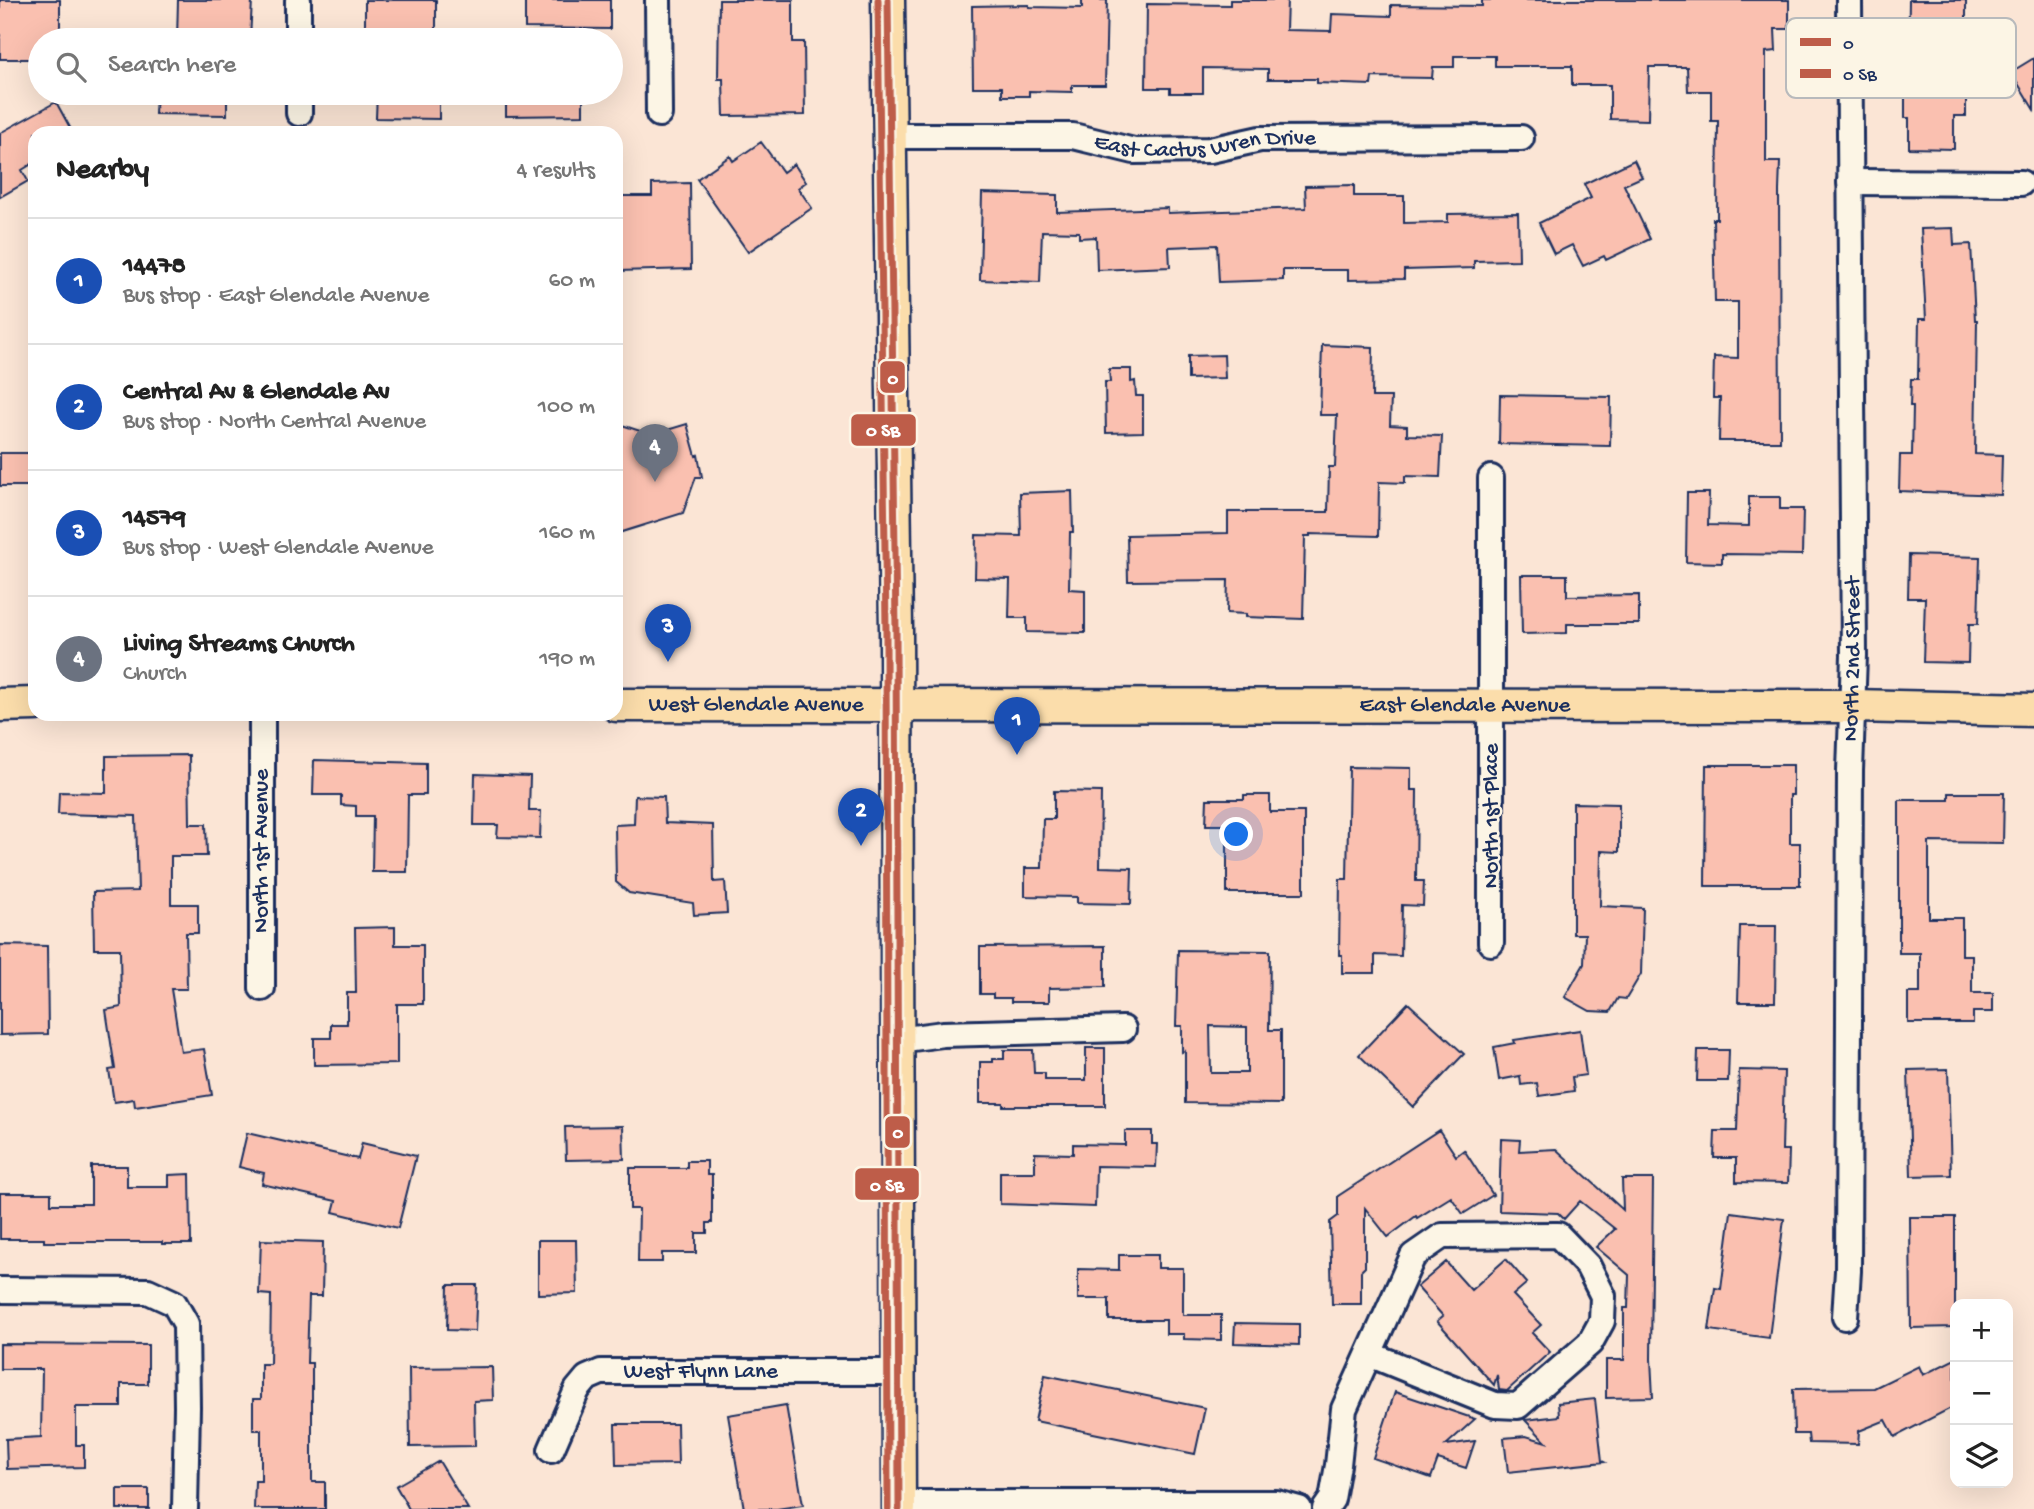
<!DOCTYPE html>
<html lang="en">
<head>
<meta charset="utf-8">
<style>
	body { margin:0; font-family:"Gochi Hand",sans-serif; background:#f2f2f2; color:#222 }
	.controls { position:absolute; right:21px; bottom:21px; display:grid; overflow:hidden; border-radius:14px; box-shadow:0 7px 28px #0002 }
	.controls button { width:63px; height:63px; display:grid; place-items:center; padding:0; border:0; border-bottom:2px solid #e0e0e0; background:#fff; color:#222; font:35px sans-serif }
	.you { position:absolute; left:1237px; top:835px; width:24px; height:24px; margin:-18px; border:5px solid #fff; border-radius:50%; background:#1a73e8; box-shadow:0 0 0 10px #1a73e833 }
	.badge { display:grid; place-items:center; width:46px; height:46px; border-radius:50%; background:#1b2f5e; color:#fff; font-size:23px; font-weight:700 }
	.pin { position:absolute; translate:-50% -58px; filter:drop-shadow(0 2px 4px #0008) }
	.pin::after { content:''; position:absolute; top:37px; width:24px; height:21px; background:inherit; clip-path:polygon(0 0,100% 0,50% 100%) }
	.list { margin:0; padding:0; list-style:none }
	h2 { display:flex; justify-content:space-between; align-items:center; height:91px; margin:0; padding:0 28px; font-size:30px }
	h2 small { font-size:23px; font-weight:400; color:#767676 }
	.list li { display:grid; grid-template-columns:46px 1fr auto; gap:21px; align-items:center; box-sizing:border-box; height:126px; padding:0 28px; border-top:2px solid #e0e0e0 }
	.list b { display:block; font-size:26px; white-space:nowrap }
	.list p { margin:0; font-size:23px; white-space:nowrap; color:#767676 }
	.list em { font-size:23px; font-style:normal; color:#767676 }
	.icon { flex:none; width:38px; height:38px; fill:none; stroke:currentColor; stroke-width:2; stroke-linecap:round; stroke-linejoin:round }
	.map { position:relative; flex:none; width:2034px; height:1509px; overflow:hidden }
	.search { position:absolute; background:#fff; box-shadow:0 7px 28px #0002; left:28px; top:28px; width:595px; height:77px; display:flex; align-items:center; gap:18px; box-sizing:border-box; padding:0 24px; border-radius:38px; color:#767676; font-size:26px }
	.panel { position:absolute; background:#fff; box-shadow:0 7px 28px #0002; left:28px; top:126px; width:595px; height:595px; border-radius:21px }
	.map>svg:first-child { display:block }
</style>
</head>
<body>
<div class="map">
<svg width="2034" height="1509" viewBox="0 0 2034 1509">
	<rect width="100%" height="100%" fill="#fbe5d5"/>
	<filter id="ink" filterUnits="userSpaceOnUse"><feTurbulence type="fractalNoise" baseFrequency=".0143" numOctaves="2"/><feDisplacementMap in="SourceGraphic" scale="14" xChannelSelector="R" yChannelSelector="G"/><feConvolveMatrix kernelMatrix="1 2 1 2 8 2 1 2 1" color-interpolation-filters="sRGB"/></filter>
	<g filter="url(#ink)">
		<!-- building -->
		<path fill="#fac0b0" stroke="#1b2f5e" stroke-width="2" fill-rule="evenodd" d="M0,0H60V40H40V59H0Z
			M178,0H252L250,40H177Z
			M365,0H436V32H365Z
			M525,0H610V29L525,28Z
			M719,0H793V42H804L805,115L724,116L723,79H718Z
			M1082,0H1107L1105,85H1072V92L1029,91V96H1002V87H973L972,6L1029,5V7L1082,8Z
			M1230,0H1287L1286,30L1331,31L1332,14L1391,16V5L1482,6V0H1789V29H1775L1776,51L1766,52V162H1780L1779,191L1780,441H1719L1720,398H1713L1714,357L1738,358V302H1715L1713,219H1717L1718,121H1711V91H1688L1687,67H1649L1648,120L1610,119V85H1572V66H1495V56H1454V67H1433L1432,78L1372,77L1371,85L1317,83V79H1268V69L1203,68V93H1170V88H1146L1147,4L1230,5Z
			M1909,0H1966V20H1974L1973,63H1982V96H1966V116H1954V149L1909,148V118H1905V63H1908Z
			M2034,58V110L2011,72Z
			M156,93H227V115L155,114Z
			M377,93H439V119L376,118Z
			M506,93H583V115L506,116Z
			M56,102L73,133H35V162L22,170L28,181L0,197V133Z
			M761,142L783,172L794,164L806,182L798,188L812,208L748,252L697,179L730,156L733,161Z
			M1634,160L1642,177L1624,185L1650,239L1606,260L1604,256L1583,266L1572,245L1554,254L1539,223L1591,198L1584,184Z
			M690,183L691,269L618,271L617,196H652V184Z
			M1354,185V196H1404V223L1448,222V214L1518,213L1519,260L1474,261V268L1404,270V279L1348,280V270H1283V280L1219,282L1217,245L1169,247L1170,267L1097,270L1096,237L1079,238V232L1042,231L1040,282L980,280L982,193L1057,195V212L1168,208V213L1306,208L1305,186Z
			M1953,228L1954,245L1971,244L1975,320H1977L1975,454L2002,455L2001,495L1899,491L1900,455H1912L1913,406H1910L1911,379H1918L1919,319H1926L1921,229Z
			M1322,345L1373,347L1372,397H1391L1390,425L1407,426V435L1442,436L1440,477L1405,476V483L1379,482L1378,536L1310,534V536H1305L1303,619L1246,617V614L1227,613L1228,580L1128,581L1127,535L1228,533V512H1328L1329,467H1335L1337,415H1320Z
			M1224,355L1225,378L1188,379V356Z
			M1109,369H1131V382L1135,381L1136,396H1143V432L1106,433L1105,382H1110Z
			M1500,395L1611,397L1610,446L1499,444Z
			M616,423L646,433L664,428V431L687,424L696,456L698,455L702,477H696L683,513L616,534Z
			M0,453H35V486H0Z
			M1072,491L1073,532H1070L1069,589L1085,590V633L1027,632V618H1009L1010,579L975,578L976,535L1021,536L1020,493Z
			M1687,493H1709L1708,525L1749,526V497H1780V509H1803L1802,555L1722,554V563L1686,562Z
			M1909,555L1980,557L1978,624H1969L1968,663L1923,662L1925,598H1908Z
			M1521,575H1567V596L1639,595V624H1567V633L1522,634Z
			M189,755L190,824H206L207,856H171V904H198V933H186L187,989H171L181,1052L204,1049L212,1095L135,1107L134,1099L114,1102L109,1070L115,1069L106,1010L121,1007L120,949H94L93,892L138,891L136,816L58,814L59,792L106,793V756Z
			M314,760L426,763V795H408L407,872H372L373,816H356V806L341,805V795H313Z
			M1706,765H1793V795H1790V843H1800V886H1705Z
			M1349,767L1411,768V790H1417L1416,881H1424L1423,906L1402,905L1401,956L1375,955V973H1342V955H1339L1340,879H1347Z
			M475,774L530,776L529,811H541L540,838L497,837L498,825H474Z
			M1054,791L1101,792L1100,867L1132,868L1131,904L1077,903V897L1025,896V868H1042L1043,819H1054Z
			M1949,793H2004L2003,843L1929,842V918H1962V955H1972V993H1993V1012H1973V1023H1908V993H1920V953H1899V800H1949Z
			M1244,795H1270V812H1304V893H1227V825H1206L1207,799H1244Z
			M635,796L664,797L665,823L713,825L714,882L725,881L727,913L694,915L693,903L629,893L616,882L615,825L634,824Z
			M1573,803L1619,804V852L1601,851L1600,906L1643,908L1641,974L1626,999L1618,998L1610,1012L1590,1011L1565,997L1584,964L1585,934H1573Z
			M1740,926H1776L1775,1002H1738Z
			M395,927V945H423V1004H397V1064L314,1065V1038H331V1024H347V993H356L355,928Z
			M0,945L47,946L48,1034L0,1035Z
			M1105,946V987L1049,988V1002H1011V998H993V994H980V947Z
			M1178,950L1270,951L1269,1030H1281V1104L1185,1103V1051L1182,1052V1026H1176ZM1210,1026L1247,1027V1073H1211Z
			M1408,1003L1464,1054L1413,1107L1359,1055Z
			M1580,1030L1586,1075L1572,1077L1574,1091L1539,1096L1537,1083L1521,1085L1520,1076L1499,1080L1494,1047L1515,1043L1514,1040Z
			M1086,1048H1105V1106H1003V1103H980V1062H993V1059H1004V1050H1033L1034,1073H1045V1080H1086Z
			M1698,1050H1729L1728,1081H1697Z
			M1948,1069L1951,1175L1911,1176L1908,1070Z
			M1739,1070L1784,1071L1782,1150H1789L1788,1183L1736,1182V1158H1714L1715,1131H1737Z
			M623,1126L624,1159L566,1160L565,1127Z
			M1439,1130L1456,1156L1464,1150L1493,1195L1463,1214L1451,1197L1417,1218L1416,1216L1388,1237L1365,1208V1267L1361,1271V1304H1332L1330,1222L1338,1216V1196Z
			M1125,1131H1152V1144H1157L1156,1167L1096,1166L1095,1207L1000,1204V1172H1035V1153L1073,1154V1144L1125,1145Z
			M247,1133L358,1159L362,1143L416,1156L398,1228L333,1212L336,1201L262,1184L264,1173L239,1167Z
			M1501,1139L1520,1140L1519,1151L1556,1149L1623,1210L1622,1179H1653L1651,1359L1653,1397L1606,1398V1360H1624V1308H1628L1629,1275L1596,1247L1615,1229L1580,1201L1564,1219L1558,1213L1499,1211Z
			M687,1161H707V1175H712V1223H707V1233H696V1253H662V1262H638L639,1209H630V1168H687Z
			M91,1166H127V1187H169V1175L190,1174L191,1244H162V1242H44V1239H0V1193H51V1204H91Z
			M1731,1212L1784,1219L1769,1338L1709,1330L1715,1288L1721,1289Z
			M1910,1217H1955V1327L1911,1328Z
			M261,1240L323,1242L322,1296H309L307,1363H312V1482H325V1509H254L255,1481H261V1430H253V1399H261V1364H270L271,1295L259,1294Z
			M538,1240H576L577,1293L538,1294Z
			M1119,1255H1158V1268H1183V1315H1221V1340L1184,1339V1334H1166V1320H1109V1299H1078V1269L1119,1270Z
			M1506,1259L1527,1283L1513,1295L1541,1325L1532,1333L1550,1352L1507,1391L1499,1390L1497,1375L1494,1385L1437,1321L1443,1316L1417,1287L1446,1262L1471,1290Z
			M448,1285H477L475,1331L447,1330Z
			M1235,1323L1299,1324V1345L1234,1343Z
			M0,1344L148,1345V1384H121V1407H76V1445H84V1467L7,1469L6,1439L41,1437L42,1369H0Z
			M1955,1359V1406L1895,1437L1886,1420L1859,1431L1858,1444L1809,1443L1808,1434H1794L1793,1389L1874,1388L1919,1366L1923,1375Z
			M492,1367L493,1400L474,1401L475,1446L410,1447L409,1368Z
			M1045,1375L1205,1408L1195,1454L1035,1421Z
			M1395,1392L1475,1419L1446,1445L1475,1441L1466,1468L1438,1459L1431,1478L1373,1458Z
			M1595,1399L1602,1461L1604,1462L1508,1472L1504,1438L1526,1436L1546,1442L1525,1420L1559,1416L1558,1403Z
			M786,1405L803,1505L777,1509H744L728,1415Z
			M615,1424H677L678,1464L616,1465Z
			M439,1461L468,1509H409L396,1486Z
			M117,1489H149V1509H117Z"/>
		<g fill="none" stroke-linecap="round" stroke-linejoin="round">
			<defs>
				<g id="minor">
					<path d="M298,0V40"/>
					<path d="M658,0L659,114"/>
					<path d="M299,93V113"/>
					<path id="s1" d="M890,136H1073L1134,151L1210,150L1260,139L1521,138"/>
					<path d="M1850,182L2021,183"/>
					<path d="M1491,478V943"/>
					<path d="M262,988V714"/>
					<path d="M898,1040L943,1034L1123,1029"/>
					<path d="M0,1290L148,1291L174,1303L186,1324L187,1407L185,1509"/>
					<path id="s2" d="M1845,1317L1848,1271L1850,771L1854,655L1849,0"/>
					<path id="s3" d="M551,1450L577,1390L587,1378L601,1372H899"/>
					<path d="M899,1503H1277L1299,1509"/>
					<path d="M1325,1509L1332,1499L1338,1465L1344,1409L1413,1256L1442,1236L1558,1235L1588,1266L1603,1296L1602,1321L1590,1343L1518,1406L1495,1405L1369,1354"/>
				</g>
				<g id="major">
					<path d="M888,0L896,630L899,1509"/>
					<path d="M0,705L35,704"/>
					<path id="s4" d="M616,705L1852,706L2034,710"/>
				</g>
			</defs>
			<!-- minor casing -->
			<use href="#minor" stroke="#1b2f5e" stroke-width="30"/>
			<!-- major casing -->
			<use href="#major" stroke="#1b2f5e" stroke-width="37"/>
			<!-- minor -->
			<use href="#minor" stroke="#fcf5e5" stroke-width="24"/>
			<!-- major -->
			<use href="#major" stroke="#fbddab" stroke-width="32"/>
			<defs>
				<path id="bus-1" d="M888,0L896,630L899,1509"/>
				<path id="bus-2" d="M878,0L886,630L888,1509"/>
			</defs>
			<!-- bus-1 casing -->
			<use href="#bus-1" stroke="#fcf5e5" stroke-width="12"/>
			<!-- bus-2 casing -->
			<use href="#bus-2" stroke="#fcf5e5" stroke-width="12"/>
			<!-- bus-1 -->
			<use href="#bus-1" stroke="#be5d49" stroke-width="7"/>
			<!-- bus-2 -->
			<use href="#bus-2" stroke="#be5d49" stroke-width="7"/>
		</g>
	</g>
	<g text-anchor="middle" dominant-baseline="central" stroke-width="5" stroke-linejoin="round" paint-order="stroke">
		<!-- street labels -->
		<g font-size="23" fill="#1b2f5e" stroke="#fcf5e5">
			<text stroke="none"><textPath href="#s1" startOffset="317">East Cactus Wren Drive</textPath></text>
			<text stroke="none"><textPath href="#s2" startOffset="658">North 2nd Street</textPath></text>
			<text stroke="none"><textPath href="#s4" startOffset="140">West Glendale Avenue</textPath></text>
			<text stroke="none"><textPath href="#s4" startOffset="849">East Glendale Avenue</textPath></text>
			<text transform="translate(1492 816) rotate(-90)">North 1st Place</text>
			<text transform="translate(262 851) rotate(-90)">North 1st Avenue</text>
			<text stroke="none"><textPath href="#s3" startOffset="196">West Flynn Lane</textPath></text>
		</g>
	</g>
	<!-- legend -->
	<rect x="1786" y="18" width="230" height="80" rx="10" fill="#fcf5e5" stroke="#b8babc" stroke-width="2"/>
	<rect x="1800" y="38" width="31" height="8" fill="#be5d49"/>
	<rect x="1800" y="69" width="31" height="9" fill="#be5d49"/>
	<g font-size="19" fill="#1b2f5e">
		<text x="1843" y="49">0</text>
		<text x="1843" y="80">0 SB</text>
	</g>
	<g stroke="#fcf5e5" stroke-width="2.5">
		<rect x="879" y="360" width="27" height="34" rx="7" fill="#be5d49"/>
		<rect x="850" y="413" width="67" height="34" rx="7" fill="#be5d49"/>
		<rect x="884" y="1115" width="27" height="34" rx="7" fill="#be5d49"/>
		<rect x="854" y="1167" width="66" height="34" rx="7" fill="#be5d49"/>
	</g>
	<g font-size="19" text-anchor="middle" font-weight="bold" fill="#fff">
		<text x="893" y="384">0</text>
		<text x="883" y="436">0 SB</text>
		<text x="898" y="1138">0</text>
		<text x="887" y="1191">0 SB</text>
	</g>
</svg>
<div class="controls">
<button>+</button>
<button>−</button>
<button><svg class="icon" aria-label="layers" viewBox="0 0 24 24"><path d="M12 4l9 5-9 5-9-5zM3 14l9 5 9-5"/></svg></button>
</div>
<div class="you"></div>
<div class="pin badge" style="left:1017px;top:755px;background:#1a4fb4">1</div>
<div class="pin badge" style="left:861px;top:846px;background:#1a4fb4">2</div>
<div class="pin badge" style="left:668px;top:662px;background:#1a4fb4">3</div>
<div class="pin badge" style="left:655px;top:482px;background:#6b7280">4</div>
<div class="search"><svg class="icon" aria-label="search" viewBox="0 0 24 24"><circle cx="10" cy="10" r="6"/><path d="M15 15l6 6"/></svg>Search here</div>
<section class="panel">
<h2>Nearby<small>4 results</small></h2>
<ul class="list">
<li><span class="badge" style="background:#1a4fb4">1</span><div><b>14478</b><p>Bus stop · East Glendale Avenue</p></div><em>60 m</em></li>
<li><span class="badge" style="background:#1a4fb4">2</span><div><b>Central Av &amp; Glendale Av</b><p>Bus stop · North Central Avenue</p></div><em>100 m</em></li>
<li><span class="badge" style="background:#1a4fb4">3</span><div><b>14579</b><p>Bus stop · West Glendale Avenue</p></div><em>160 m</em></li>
<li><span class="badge" style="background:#6b7280">4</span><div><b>Living Streams Church</b><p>Church</p></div><em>190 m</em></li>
</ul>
</section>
</div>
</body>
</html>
